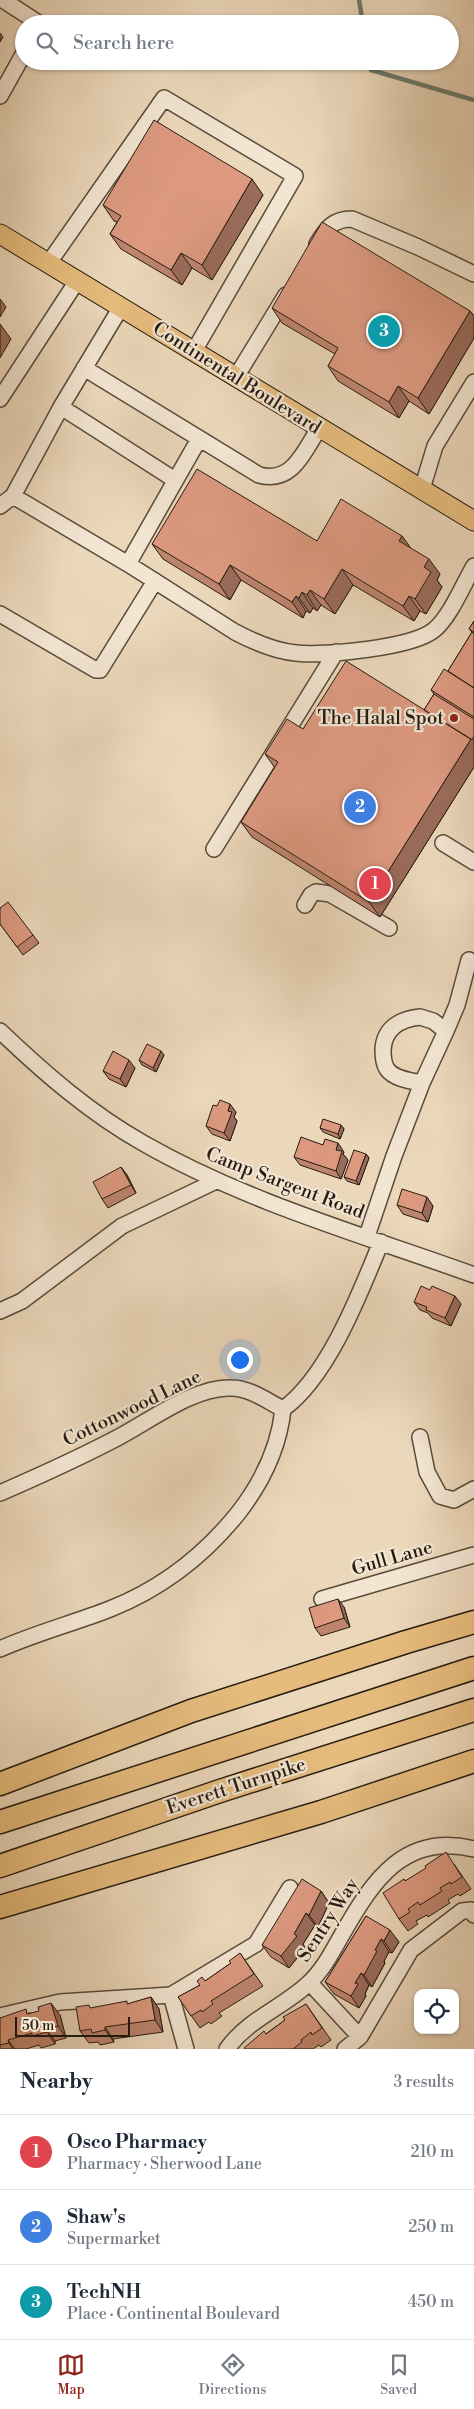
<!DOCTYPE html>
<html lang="en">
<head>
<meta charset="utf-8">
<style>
	body { margin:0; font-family:"Libre Bodoni",serif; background:#f6f6f7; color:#1f2937 }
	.controls { position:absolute; right:15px; bottom:15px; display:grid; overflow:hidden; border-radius:10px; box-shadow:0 1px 4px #0004 }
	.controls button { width:45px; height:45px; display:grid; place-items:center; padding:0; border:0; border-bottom:1px solid #e0e1e3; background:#fff; color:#1f2937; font:25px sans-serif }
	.scale { position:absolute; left:15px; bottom:12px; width:115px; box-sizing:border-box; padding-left:5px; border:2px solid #271c11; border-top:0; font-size:14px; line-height:18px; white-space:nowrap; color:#271c11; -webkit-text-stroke:4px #f2e5d2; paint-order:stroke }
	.you { position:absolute; left:239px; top:1359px; width:18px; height:18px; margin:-12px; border:4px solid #fff; border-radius:50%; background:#1a73e8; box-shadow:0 0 0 8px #1a73e833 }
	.badge { display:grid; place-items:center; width:32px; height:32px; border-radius:50%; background:#8f2418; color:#fff; font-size:16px; font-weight:700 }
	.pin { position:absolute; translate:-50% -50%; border:2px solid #fff; box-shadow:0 1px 5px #0006 }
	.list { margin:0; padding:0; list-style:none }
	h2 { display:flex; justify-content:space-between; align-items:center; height:65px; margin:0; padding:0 20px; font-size:21px }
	h2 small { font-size:16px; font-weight:400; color:#747a83 }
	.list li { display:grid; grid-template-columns:32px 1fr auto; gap:15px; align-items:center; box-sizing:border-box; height:75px; padding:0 20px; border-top:1px solid #e0e1e3 }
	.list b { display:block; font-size:19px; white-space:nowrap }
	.list p { margin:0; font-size:16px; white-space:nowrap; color:#747a83 }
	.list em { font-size:16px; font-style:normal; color:#747a83 }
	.icon { flex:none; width:28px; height:28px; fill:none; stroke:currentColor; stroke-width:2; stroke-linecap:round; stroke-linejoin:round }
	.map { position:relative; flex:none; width:474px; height:2049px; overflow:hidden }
	.search { position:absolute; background:#fff; box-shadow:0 1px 4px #0004; left:15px; right:15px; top:15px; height:55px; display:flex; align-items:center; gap:12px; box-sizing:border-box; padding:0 18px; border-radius:28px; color:#747a83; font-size:19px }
	.sheet { height:290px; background:#fff }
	nav { display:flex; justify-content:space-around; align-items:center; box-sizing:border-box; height:70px; border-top:1px solid #e0e1e3; background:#fff; font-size:14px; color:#747a83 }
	nav a { display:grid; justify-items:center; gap:2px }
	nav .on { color:#8f2418 }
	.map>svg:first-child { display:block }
</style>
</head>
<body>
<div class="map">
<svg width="474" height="2049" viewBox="0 0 474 2049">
	<rect width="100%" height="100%" fill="#ebd7ba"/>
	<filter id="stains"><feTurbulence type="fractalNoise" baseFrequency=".004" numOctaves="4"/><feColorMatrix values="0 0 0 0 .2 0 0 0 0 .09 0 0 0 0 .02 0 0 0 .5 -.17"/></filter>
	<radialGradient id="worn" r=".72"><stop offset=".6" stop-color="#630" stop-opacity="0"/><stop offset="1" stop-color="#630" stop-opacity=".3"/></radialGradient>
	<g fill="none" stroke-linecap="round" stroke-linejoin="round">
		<!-- stream -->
		<path stroke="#6b7b6d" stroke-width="4.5" d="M359,0L363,24
			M369,61L371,70L474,100"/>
		<defs>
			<path id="minor" d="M3,0L40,24
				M0,96L24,53
				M317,244C327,228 333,219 352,219L418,247L474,274
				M48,264L164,98L295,176L194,351
				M121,307L61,407L13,496L128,564L235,632C254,642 274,651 296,653C324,656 412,648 434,630C450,617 463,585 474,566
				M84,368L259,475C292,484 304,452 319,428
				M236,377L286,295
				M0,399L77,281
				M61,407L175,480
				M422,489L435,446L474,382
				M0,506L13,496
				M128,564L199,439
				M0,614L96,670H100L155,581
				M443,843L474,862
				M214,849L336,652
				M305,905L311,895L316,892L330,894L389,928
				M420,1017L433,1021L446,1031L422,1083C411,1081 394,1079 387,1069C383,1063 383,1056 383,1050C384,1028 400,1019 420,1017Z
				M0,1031C44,1073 90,1113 143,1143C246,1202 363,1235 474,1275
				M446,1031L457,1005L469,960
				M367,1236L394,1156L422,1083
				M0,1311L22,1301L122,1226L216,1181
				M420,1437L427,1472L440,1496L454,1500L474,1489
				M0,1493C39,1476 79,1458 117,1438C148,1422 195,1386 231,1388C250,1388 267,1401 283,1409
				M322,1599L474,1555
				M0,1649C36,1633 74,1623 110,1609C163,1588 204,1556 239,1512C262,1482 279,1448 283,1409C328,1377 360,1293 381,1242
				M310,1983L360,2037
				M171,1995L186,2049
				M0,2016L60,2002L171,1995L256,1944L290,1888
				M227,2049C248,2019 284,2007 309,1983C324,1969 333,1950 343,1933C373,1880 405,1832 474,1849
				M345,2049L360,2037L411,1950L462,1911L471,1910L474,1915"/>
			<path id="major" d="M0,234L474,521"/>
			<path id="highway" d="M0,1784L191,1711L406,1642L474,1622
				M0,1822L474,1668
				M0,1866L223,1790L474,1710
				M0,1907L321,1812L474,1761"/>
		</defs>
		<!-- minor casing -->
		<use href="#minor" stroke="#584b3b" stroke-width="18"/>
		<!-- major casing -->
		<use href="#major" stroke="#271c11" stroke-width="21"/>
		<!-- highway casing -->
		<use href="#highway" stroke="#271c11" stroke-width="25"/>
		<!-- minor -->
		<use href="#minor" stroke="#f2e5d2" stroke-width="15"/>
		<!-- major -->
		<use href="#major" stroke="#e6bc7d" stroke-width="19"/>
		<!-- highway -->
		<use href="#highway" stroke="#e6bc7d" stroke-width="22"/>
	</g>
	<!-- wall -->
	<path fill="#bd846e" stroke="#271c11" d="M263,195L212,280L192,268L182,285L121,249L110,234L117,222L114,221L103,205Z
		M272,308L470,311L474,316V338L429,414L409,401L399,418L338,381L328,366L335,354L282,323Z
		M402,536L410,548L440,574L437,580L442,587L426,614L420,611L414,621L353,585L335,614L321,605L317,611L313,608L310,613L306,611L303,618L241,580L230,600L163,559L152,544L317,541Z
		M474,621V767L380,917L252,837L241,822L275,768L265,754L303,729L424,710L434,694L431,690L448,671L472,632L469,629Z
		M0,908L33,935L39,943L23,955L0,924Z
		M164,1055L156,1072L142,1065L139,1060Z
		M135,1068L126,1087L109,1079L103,1071Z
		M236,1112L234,1117L237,1121L230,1141L212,1134L206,1126Z
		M341,1125L344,1129L340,1139L323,1132L320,1128Z
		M344,1152L343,1154L348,1160L341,1179L300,1165L294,1157Z
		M366,1154L369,1158L359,1185L347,1181L344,1177Z
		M121,1167L127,1175L136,1193L108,1208L102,1199Z
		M397,1205L433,1206L428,1222L403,1214Z
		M414,1302L461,1304L451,1326L432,1318L428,1313L420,1310Z
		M344,1607L350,1627L321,1636L315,1628Z
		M454,1864L471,1889L460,1896L458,1894L448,1900L450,1903L428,1917L427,1915L416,1921L418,1924L408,1931L399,1919L405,1881Z
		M321,1891L329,1903L318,1927L315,1925L303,1944L305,1948L289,1968L271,1957L262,1945Z
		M366,1916L399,1942L392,1953L389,1952L384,1961L385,1963L372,1987L369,1985L365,1994L366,1996L359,2008L334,1994L325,1982Z
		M240,1953L263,1986L219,2013L222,2016L211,2024L209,2022L200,2028L178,1997L200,1985L205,1981L231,1963Z
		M151,1997L159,2009L163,2032L113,2039L114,2042L100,2045L98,2042L89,2043L80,2031L92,2008L128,2004Z
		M306,2004L331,2040L321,2047L319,2045L313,2049H245L285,2020Z
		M29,2013L60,2015L66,2038L55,2041V2044L41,2048L39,2045L26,2049H0V2018Z"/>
	<!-- shaded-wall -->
	<path fill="#9a6b5a" stroke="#271c11" d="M0,33L3,37L0,42Z
		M252,179L263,195L212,280L202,265Z
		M181,253L192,268L182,285L171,270Z
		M0,299L6,307L0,317Z
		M470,311L474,316V338L429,414L418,398Z
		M0,324L11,339L0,358Z
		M398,386L409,401L399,418L389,402Z
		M402,536L413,551L399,541Z
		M429,559L440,574L437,580L442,587L426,614L415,599L424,567Z
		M230,565L241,580L230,600L219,584Z
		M342,569L353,585L335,614L324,599Z
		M310,590L321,605L317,611L307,595Z
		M302,592L313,608L310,613L299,598Z
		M296,596L306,611L303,618L292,602Z
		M409,596L420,611L414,621L403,606Z
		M474,736V767L380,917L369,902L471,739Z
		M161,1051L164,1055L156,1072L153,1068Z
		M129,1060L135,1068L126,1087L120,1079Z
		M230,1104L236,1112L234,1117L237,1121L230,1141L224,1133L228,1111Z
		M341,1125L344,1129L340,1139L338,1134Z
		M338,1143L344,1152L343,1154L348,1160L341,1179L336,1171V1150Z
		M366,1154L369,1158L359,1185L356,1181Z
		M121,1167L127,1175L136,1193L131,1185Z
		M427,1197L433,1206L428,1222L422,1213Z
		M455,1296L461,1304L451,1326L445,1318Z
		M338,1599L344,1607L350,1627L344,1618Z
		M321,1891L329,1903L318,1927L309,1915Z
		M306,1913L315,1925L303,1944L305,1948L289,1968L281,1956Z
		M390,1930L399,1942L392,1953L384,1941Z
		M381,1939L389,1952L384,1961L385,1963L372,1987L364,1975L375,1950Z
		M361,1973L369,1985L365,1994L366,1996L359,2008L351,1996L355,1983Z
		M151,1997L159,2009L163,2032L155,2020Z
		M51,2003L60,2015L66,2038L58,2026Z
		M105,2027L113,2039L114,2042L105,2030Z
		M46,2029L55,2041V2044L47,2032Z
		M8,2040L15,2049H13L9,2043Z"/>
	<!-- building -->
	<path fill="#dc9980" stroke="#271c11" d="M154,120L252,179L202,265L181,253L171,270L110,234L121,216L103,205Z
		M322,222L470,311L418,398L398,386L389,402L328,366L338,348L272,308Z
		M197,469L317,541L341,499L402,536L399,541L429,559L424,567L431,572L415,599L409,596L403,606L342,569L324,599L310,590L307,595L302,592L299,598L296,596L292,602L230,565L219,584L152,544Z
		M474,621V632L469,629Z
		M472,632L474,634V688L448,671Z
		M346,661L471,739L369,902L241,822L278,762L265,754L287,719L303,729Z
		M444,669L474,688V717L431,690Z
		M434,694L474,719V736L472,740L424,710Z
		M8,902L33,935L17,947L0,924V908Z
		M147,1044L161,1051L153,1068L139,1060Z
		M113,1051L129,1060L120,1079L103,1071Z
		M220,1100L230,1104L228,1111L232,1112L224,1133L206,1126L213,1105L217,1106Z
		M323,1119L341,1125L338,1134L320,1128Z
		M301,1137L323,1145L325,1139L338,1143L336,1150L342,1151L336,1171L294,1157Z
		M354,1150L366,1154L356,1181L344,1177Z
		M121,1167L131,1185L102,1199L93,1182Z
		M402,1189L427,1197L422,1213L397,1205Z
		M421,1286L430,1290L432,1286L455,1296L445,1318L426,1310L427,1307L414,1302Z
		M338,1599L344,1618L315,1628L309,1608Z
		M446,1852L462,1877L451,1884L450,1882L440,1888L442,1891L420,1905L418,1902L408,1909L410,1912L399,1919L383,1893L404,1879L405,1881L426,1868L425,1866Z
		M302,1879L321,1891L309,1915L306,1913L294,1934L297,1936L281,1956L262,1945Z
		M366,1916L390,1930L384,1941L381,1939L375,1950L377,1951L364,1975L361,1973L355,1983L358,1984L351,1996L325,1982Z
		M240,1953L254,1974L211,2001L213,2004L202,2012L201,2010L191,2016L178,1997L200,1985L197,1981L202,1977L205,1981L231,1963L229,1961Z
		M151,1997L155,2020L105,2027V2030L92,2033L91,2029L80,2031L76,2007L89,2005L90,2008L127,2001V2004Z
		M51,2003L58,2026L46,2029L47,2032L32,2036V2033L8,2040L9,2043L0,2045V2018L26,2009L27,2014L39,2011L38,2007Z
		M306,2004L322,2028L312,2035L311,2032L301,2040L302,2042L293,2049H245L244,2048L264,2031L266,2034L285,2020L283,2017Z"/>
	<!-- markers -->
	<circle fill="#8f2418" stroke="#f2e5d2" stroke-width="2" cx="454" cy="718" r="5"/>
	<g text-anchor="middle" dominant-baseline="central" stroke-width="4.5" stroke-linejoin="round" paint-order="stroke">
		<!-- street labels -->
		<g font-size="19" fill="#271c11" stroke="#f2e5d2">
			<text transform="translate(237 378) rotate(32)">Continental Boulevard</text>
			<text transform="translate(285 1183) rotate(21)">Camp Sargent Road</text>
			<text transform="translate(132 1408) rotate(-26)">Cottonwood Lane</text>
			<text transform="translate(392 1558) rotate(-16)">Gull Lane</text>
			<text transform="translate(236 1786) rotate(-18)">Everett Turnpike</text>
			<text transform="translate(328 1920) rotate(-57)">Sentry Way</text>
		</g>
		<!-- poi labels -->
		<g font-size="19" fill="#271c11" stroke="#f2e5d2" text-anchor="end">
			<text x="444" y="718">The Halal Spot</text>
		</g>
	</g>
	<rect width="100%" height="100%" filter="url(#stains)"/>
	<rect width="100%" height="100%" fill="url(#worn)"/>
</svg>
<div class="controls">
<button><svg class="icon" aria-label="locate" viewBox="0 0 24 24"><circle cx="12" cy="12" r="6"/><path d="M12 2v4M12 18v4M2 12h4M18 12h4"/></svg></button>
</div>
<div class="scale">50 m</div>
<div class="you"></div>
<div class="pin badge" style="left:375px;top:884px;background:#e0444e">1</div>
<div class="pin badge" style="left:360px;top:807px;background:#3f7fe0">2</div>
<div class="pin badge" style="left:384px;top:331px;background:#0f9aa8">3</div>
<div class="search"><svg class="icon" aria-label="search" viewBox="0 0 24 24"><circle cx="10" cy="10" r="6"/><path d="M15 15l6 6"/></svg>Search here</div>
</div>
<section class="sheet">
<h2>Nearby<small>3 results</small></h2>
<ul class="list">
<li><span class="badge" style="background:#e0444e">1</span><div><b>Osco Pharmacy</b><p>Pharmacy · Sherwood Lane</p></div><em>210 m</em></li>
<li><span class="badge" style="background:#3f7fe0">2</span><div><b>Shaw's</b><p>Supermarket</p></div><em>250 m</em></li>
<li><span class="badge" style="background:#0f9aa8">3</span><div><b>TechNH</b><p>Place · Continental Boulevard</p></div><em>450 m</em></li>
</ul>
</section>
<nav>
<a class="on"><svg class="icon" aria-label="map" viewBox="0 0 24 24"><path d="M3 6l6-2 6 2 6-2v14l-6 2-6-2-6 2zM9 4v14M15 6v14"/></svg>Map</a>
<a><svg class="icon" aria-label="directions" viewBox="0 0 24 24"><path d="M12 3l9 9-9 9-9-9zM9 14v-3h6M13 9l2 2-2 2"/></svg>Directions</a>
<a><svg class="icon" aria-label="saved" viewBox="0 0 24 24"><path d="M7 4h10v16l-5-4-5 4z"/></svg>Saved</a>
</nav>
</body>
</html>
